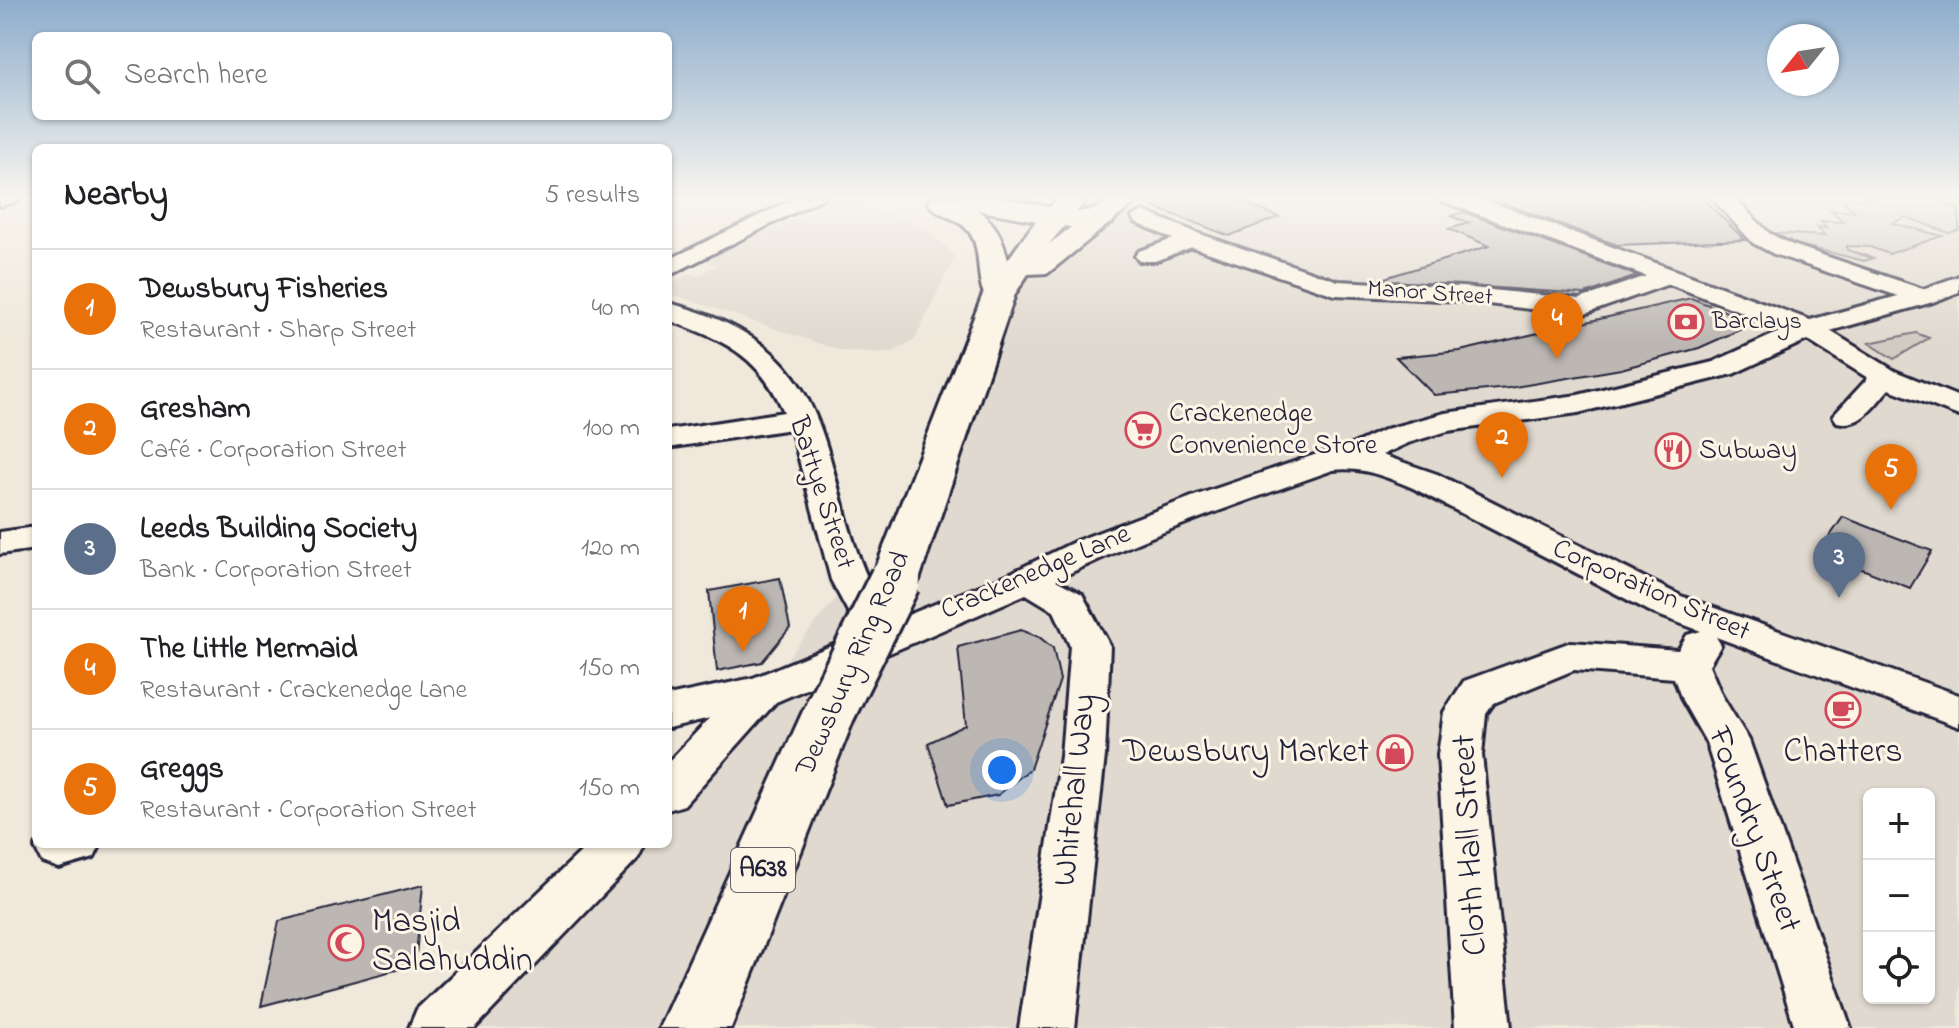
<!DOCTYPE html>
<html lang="en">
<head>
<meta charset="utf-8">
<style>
	body { margin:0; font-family:"Indie Flower",sans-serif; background:#f2f2f2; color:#202124 }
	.controls { position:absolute; right:24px; bottom:24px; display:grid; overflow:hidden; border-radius:12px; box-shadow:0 2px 6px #0004 }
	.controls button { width:72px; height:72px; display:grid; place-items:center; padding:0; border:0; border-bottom:2px solid #e0e0e0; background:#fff; color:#202124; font:40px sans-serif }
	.compass { position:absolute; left:1767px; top:24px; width:72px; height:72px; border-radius:50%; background:#fff; box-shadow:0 2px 6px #0004; rotate:240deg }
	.you { position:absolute; left:1002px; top:770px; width:28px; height:28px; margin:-20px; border:6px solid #fff; border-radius:50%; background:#1a73e8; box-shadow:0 0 0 12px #1a73e833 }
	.badge { display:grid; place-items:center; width:52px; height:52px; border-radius:50%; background:#d1495b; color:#fff; font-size:26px; font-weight:700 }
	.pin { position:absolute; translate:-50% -66px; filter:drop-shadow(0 2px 4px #0008) }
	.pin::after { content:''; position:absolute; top:42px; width:28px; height:24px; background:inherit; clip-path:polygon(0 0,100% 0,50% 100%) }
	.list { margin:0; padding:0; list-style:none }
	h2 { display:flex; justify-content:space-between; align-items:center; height:104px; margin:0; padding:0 32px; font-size:34px }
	h2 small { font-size:26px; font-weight:400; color:#757577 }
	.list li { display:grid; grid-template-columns:52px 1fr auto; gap:24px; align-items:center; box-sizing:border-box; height:120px; padding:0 32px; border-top:2px solid #e0e0e0 }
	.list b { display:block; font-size:30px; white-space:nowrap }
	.list p { margin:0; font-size:26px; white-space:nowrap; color:#757577 }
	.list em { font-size:26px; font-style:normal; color:#757577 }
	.icon { flex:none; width:44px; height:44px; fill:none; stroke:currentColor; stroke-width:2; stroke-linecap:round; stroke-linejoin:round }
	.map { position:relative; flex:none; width:1959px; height:1028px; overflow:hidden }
	.search { position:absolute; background:#fff; box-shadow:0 2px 6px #0004; left:32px; top:32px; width:640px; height:88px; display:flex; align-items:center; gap:20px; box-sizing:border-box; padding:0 28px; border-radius:12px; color:#757577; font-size:30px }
	.panel { position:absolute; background:#fff; box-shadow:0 2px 6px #0004; left:32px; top:144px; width:640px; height:704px; border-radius:12px }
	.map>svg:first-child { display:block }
</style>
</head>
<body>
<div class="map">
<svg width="1959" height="1028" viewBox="0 0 1959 1028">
	<rect width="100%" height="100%" fill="#efe8db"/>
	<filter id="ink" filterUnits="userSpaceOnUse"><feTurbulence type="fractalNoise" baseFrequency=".0125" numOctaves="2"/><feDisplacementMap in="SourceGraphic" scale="16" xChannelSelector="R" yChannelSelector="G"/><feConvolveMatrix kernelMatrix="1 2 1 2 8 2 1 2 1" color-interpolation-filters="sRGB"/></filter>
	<g filter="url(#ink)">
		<!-- built -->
		<path fill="#e0d9cf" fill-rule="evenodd" d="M843,197L927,229L955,256L915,339L892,353L842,351L668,293V284L690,274L697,276L717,265L705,260Z
			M1129,197H1959V1028H437L621,844H668V792L761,691L849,582L895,580L999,294ZM1869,794H1929V998H1869Z"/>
		<!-- green -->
		<path fill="#d1cbc3" stroke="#7a767f" stroke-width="2" d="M1865,197H1959V200L1944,204L1959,209V230L1949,233L1906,217L1892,223L1942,236L1889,254L1870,247L1847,246V250L1873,258L1864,261L1796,244L1774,233L1825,236L1817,227L1827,228L1820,221L1843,222L1831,210L1855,212L1840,198L1866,199Z
			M1916,333L1929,338L1894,359L1869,343Z"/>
		<!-- building -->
		<path fill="#bcb7b3" stroke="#22223b" stroke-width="2" d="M1145,197H1231L1279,217L1229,236L1141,202Z
			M1516,197H1701L1745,240L1617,245L1500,202Z
			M1464,212L1625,271L1637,276L1585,294L1378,280L1489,246L1449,229L1469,223L1451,216Z
			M1691,298L1755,323L1699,348L1621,369L1509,388L1434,395L1396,357L1460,351Z
			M1843,517L1932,551L1910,588L1819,552Z
			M780,578L790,628L762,662L717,671L709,591Z
			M1021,630L1039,637L1053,648L1060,680L1030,769L998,795L948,805L928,743L966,725L958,647Z
			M423,885L415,965L261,1006L279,921Z"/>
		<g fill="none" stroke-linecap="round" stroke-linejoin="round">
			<defs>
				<path id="street" d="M0,197H21L18,201L0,206Z
					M798,197H825L668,276V260Z
					M1439,197H1472L1499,205L1810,320L1898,296L1774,254L1753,243L1711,197H1733L1769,233L1790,244L1923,289L1959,276V292L1933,302L1830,331L1895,371L1959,397V416L1889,389C1874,405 1862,428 1837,422L1833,416L1868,378L1807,340L1733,374L1578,413L1448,431L1408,443L1382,455L1437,474L1681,596L1959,695V727L1716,637L1721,645L1709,665L1722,696L1749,740L1851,1028H1795L1706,742L1682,700L1674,678L1574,670L1494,703L1486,714L1482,755L1511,1028H1455L1438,755L1444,712L1464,681L1571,642L1678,650L1687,635L1701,631L1655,614L1413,488C1387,477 1362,466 1333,470C1240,503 1145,535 1056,580L1082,594L1110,646L1105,756L1075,1028H1019L1061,756L1070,646L1054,611L1026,594L776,702L684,805L668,810V762L710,718L668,728V696L753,678L860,634L831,580L791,429L668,448V430L784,412C759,355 724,340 668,320V303C866,352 806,491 891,622L1009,574L1076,541L1197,495L1317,454L1343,449L1386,429L1445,413L1578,395L1713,362L1786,329L1669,284L1582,315L1462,301L1335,295L1192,247L1155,261H1139L1135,256L1139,251L1173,239L1135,222L1132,217L1143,211L1200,234L1338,281L1462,287L1580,299L1646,276L1442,201Z
					M36,527V549L0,554V532Z
					M37,844H101L94,858L59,868L42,862L35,848Z
					M589,844H645L638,858L475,1028H409L417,1009Z"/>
				<path id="primary" d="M932,197H998L1075,212L1102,209L1112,211L1116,217L1112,223L1075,228L977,210C1006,228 1008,263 1015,294L1010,301L999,304L988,301C974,281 983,252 970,233C960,217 938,217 928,203Z"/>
				<path id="highway" d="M1060,197H1089L1049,244L1111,197H1142L1048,273L1028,274L1015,294L919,580L912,591L895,595L878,591L871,580L983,294L1035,222Z
					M830,691L849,697L857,711L731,1028H659L803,711L811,697Z"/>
			</defs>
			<!-- street casing -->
			<use href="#street" stroke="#22223b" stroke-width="6"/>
			<!-- primary casing -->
			<use href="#primary" stroke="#22223b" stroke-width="6"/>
			<!-- highway casing -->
			<use href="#highway" stroke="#22223b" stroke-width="6"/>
			<!-- street -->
			<use href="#street" fill="#fcf5e5" fill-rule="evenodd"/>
			<!-- primary -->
			<use href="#primary" fill="#fcf5e5" fill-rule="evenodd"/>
			<!-- highway -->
			<use href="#highway" fill="#fcf5e5" fill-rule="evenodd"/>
			<defs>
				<path id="highway-bridge" d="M830,711L895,580"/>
			</defs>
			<!-- highway-bridge casing -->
			<use href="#highway-bridge" stroke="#22223b" stroke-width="56" stroke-linecap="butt"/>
			<!-- highway-bridge -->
			<use href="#highway-bridge" stroke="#fcf5e5" stroke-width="50"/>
		</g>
	</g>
	<!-- sky -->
	<linearGradient id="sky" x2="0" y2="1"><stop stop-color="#8dadcc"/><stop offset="0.58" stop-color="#f8f5ef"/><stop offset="1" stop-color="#f8f5ef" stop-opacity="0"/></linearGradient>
	<rect width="1959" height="341" fill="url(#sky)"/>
	<!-- icons -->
	<defs>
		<symbol id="bank-ring" viewBox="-11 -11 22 22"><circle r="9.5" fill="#fcf5e5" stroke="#d1495b" stroke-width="1.5"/><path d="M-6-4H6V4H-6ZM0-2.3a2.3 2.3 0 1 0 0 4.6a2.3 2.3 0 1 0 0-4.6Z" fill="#d1495b"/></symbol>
		<symbol id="supermarket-ring" viewBox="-11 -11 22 22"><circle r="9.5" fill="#fcf5e5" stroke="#d1495b" stroke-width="1.5"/><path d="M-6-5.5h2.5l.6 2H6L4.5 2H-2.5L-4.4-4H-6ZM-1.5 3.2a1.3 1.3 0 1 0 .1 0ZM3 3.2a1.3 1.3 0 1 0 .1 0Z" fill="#d1495b"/></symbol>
		<symbol id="restaurant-ring" viewBox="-11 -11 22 22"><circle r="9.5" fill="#fcf5e5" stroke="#d1495b" stroke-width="1.5"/><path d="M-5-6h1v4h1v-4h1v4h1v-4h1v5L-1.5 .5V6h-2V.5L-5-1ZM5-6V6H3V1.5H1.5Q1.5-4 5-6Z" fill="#d1495b"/></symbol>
		<symbol id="cafe-ring" viewBox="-11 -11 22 22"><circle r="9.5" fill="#fcf5e5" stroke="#d1495b" stroke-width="1.5"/><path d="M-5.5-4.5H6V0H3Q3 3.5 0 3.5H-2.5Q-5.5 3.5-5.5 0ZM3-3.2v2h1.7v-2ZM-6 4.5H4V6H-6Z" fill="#d1495b"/></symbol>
		<symbol id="shop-ring" viewBox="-11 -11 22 22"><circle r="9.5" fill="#fcf5e5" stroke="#d1495b" stroke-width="1.5"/><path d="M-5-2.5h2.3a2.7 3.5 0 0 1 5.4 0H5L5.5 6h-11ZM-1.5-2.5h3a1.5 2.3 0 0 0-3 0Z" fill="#d1495b"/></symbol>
		<symbol id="mosque-ring" viewBox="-11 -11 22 22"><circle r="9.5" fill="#fcf5e5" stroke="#d1495b" stroke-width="1.5"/><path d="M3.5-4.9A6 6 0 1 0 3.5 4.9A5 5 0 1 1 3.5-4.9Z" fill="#d1495b"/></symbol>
	</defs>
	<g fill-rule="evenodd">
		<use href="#bank-ring" x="1666" y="302" width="40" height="40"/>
		<use href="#supermarket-ring" x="1123" y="410" width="40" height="40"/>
		<use href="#restaurant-ring" x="1653" y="431" width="40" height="40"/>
		<use href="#cafe-ring" x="1823" y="690" width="40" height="40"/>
		<use href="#shop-ring" x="1375" y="733" width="40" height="40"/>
		<use href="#mosque-ring" x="326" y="923" width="40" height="40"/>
	</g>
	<g text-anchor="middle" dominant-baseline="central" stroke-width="6" stroke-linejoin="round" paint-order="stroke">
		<!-- far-street labels -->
		<g font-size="24" fill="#22223b" stroke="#fcf5e5">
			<text transform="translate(1430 294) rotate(4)">Manor Street</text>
		</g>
		<!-- far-poi labels -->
		<g font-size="24" fill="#22223b" stroke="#fcf5e5" text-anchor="start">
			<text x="1712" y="322">Barclays</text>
		</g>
		<!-- shield labels -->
		<rect fill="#fcf5e5" stroke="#63616e" stroke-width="2" x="731" y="848" width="64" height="44" rx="6"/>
		<g font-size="26" font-weight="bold" fill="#22223b">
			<text x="763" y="870">A638</text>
		</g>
		<!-- poi labels -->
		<g font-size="28" fill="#22223b" stroke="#fcf5e5" text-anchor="start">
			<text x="1169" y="414">Crackenedge<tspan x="1169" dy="32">Convenience Store</tspan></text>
			<text x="1699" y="451">Subway</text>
		</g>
		<!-- street labels -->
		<g font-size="28" fill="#22223b" stroke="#fcf5e5">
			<text transform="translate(821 493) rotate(72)">Battye Street</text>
			<text transform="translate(1036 573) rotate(-23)">Crackenedge Lane</text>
			<text transform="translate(1651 591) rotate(24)">Corporation Street</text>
			<text transform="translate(854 664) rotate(-66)">Dewsbury Ring Road</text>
		</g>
		<!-- near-poi labels -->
		<g font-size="34" fill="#22223b" stroke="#fcf5e5" text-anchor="end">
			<text x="1369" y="753">Dewsbury Market</text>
			<text x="1843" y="753" text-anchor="middle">Chatters</text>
			<text x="372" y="923" text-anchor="start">Masjid<tspan x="372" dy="39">Salahuddin</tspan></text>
		</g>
		<!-- near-street labels -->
		<g font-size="34" fill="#22223b" stroke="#fcf5e5">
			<text transform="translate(1076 790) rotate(-84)">Whitehall Way</text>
			<text transform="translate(1753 830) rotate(70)">Foundry Street</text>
			<text transform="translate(1471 845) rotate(-93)">Cloth Hall Street</text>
		</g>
	</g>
</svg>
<div class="controls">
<button>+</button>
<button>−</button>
<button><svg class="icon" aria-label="locate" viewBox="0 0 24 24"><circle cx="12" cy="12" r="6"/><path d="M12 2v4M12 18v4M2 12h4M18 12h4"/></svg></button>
</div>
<svg class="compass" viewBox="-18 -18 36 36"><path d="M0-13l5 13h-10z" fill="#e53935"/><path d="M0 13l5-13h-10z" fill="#757577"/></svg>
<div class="you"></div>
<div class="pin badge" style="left:743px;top:652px;background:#e8710a">1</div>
<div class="pin badge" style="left:1502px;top:478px;background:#e8710a">2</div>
<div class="pin badge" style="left:1839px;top:598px;background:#5c6f8a">3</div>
<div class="pin badge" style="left:1557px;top:359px;background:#e8710a">4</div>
<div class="pin badge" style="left:1891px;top:510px;background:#e8710a">5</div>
<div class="search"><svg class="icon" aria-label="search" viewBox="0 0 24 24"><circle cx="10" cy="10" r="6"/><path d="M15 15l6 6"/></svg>Search here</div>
<section class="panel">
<h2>Nearby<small>5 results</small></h2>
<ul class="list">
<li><span class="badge" style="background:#e8710a">1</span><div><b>Dewsbury Fisheries</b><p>Restaurant · Sharp Street</p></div><em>40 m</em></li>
<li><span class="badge" style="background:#e8710a">2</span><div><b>Gresham</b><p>Café · Corporation Street</p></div><em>100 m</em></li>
<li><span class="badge" style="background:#5c6f8a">3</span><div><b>Leeds Building Society</b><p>Bank · Corporation Street</p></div><em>120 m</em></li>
<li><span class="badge" style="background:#e8710a">4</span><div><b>The Little Mermaid</b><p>Restaurant · Crackenedge Lane</p></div><em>150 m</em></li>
<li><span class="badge" style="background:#e8710a">5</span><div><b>Greggs</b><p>Restaurant · Corporation Street</p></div><em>150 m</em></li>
</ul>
</section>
</div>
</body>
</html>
